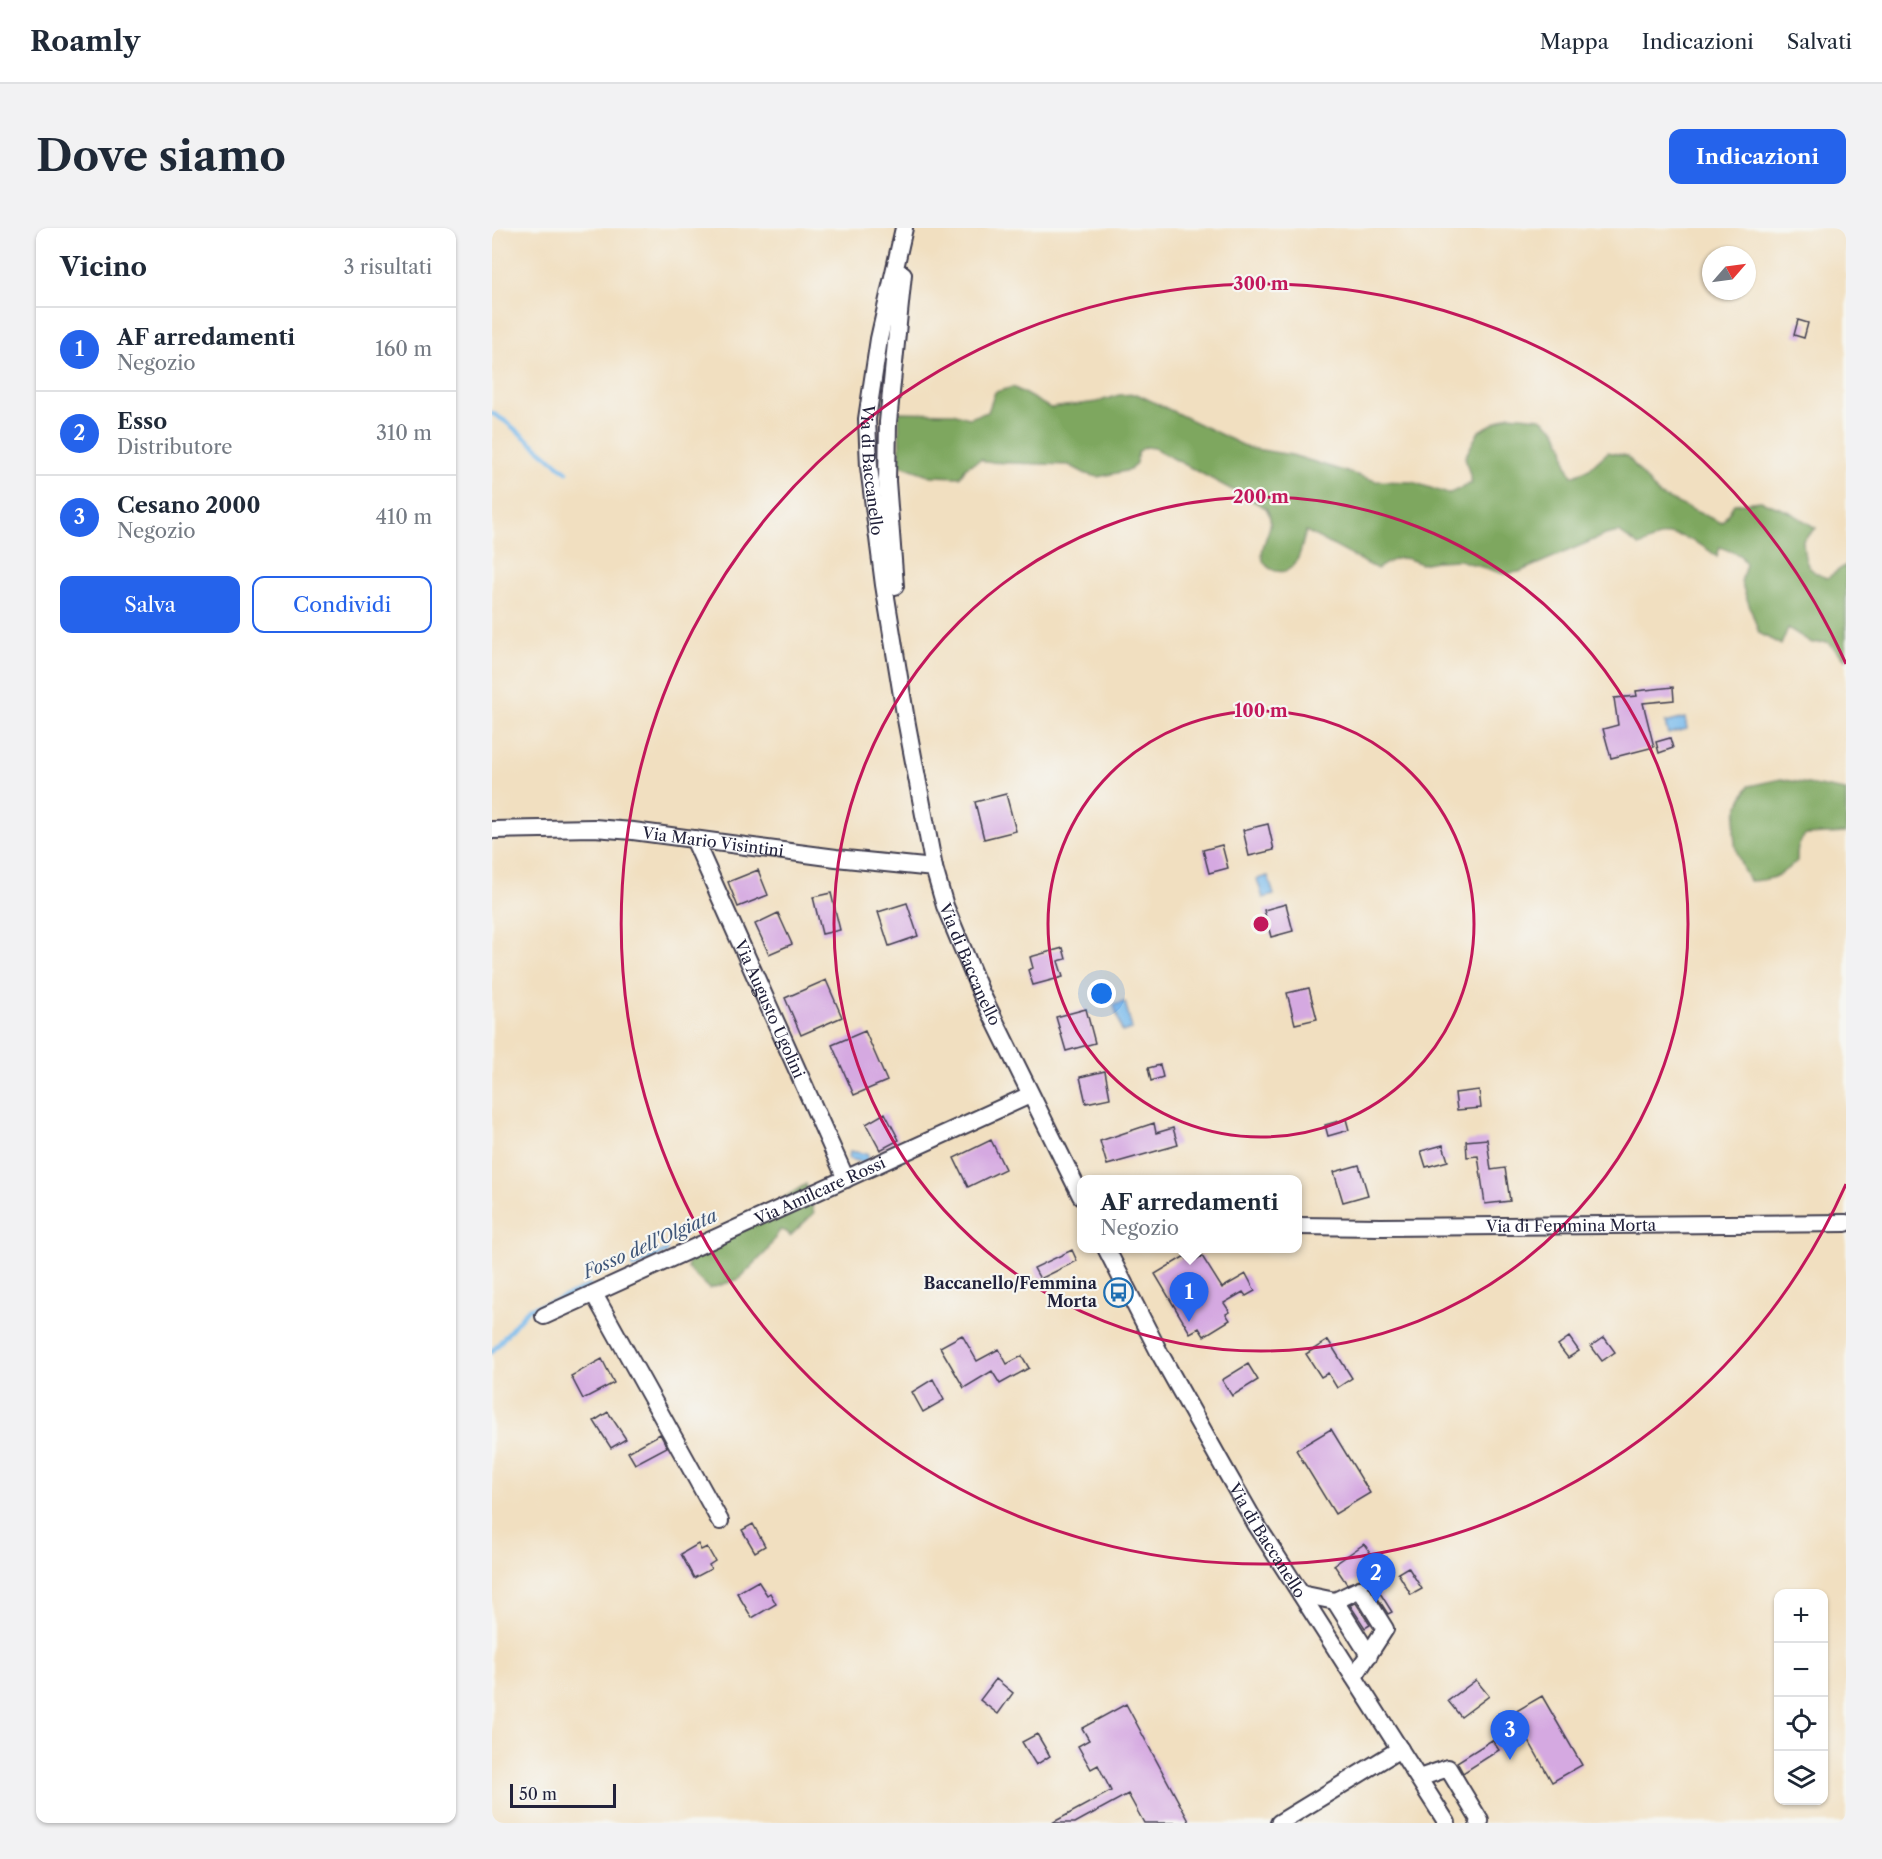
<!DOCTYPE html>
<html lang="it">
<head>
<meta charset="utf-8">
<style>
	body { margin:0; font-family:"Libre Caslon Text",serif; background:#f2f2f3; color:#1f2937 }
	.controls { position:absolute; right:18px; bottom:18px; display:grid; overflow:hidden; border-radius:12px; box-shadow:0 2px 4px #0004 }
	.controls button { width:54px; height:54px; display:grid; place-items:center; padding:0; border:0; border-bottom:2px solid #e0e1e3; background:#fff; color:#1f2937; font:30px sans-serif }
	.compass { position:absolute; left:1210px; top:18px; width:54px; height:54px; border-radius:50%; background:#fff; box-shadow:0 2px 4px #0004; rotate:62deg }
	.scale { position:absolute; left:18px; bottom:15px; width:106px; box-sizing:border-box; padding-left:6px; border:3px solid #22223b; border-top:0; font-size:16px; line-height:21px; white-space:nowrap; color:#22223b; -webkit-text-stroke:4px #f6f6f2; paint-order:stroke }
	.you { position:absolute; left:610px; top:766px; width:21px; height:21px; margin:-15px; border:4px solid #fff; border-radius:50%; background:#1a73e8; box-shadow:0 0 0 9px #1a73e833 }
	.badge { display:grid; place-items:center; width:39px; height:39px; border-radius:50%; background:#2563eb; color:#fff; font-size:20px; font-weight:700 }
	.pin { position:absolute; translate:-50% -50px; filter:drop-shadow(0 2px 3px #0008) }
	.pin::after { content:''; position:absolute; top:32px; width:21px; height:18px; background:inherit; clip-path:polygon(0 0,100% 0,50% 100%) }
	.popup { position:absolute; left:585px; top:947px; width:225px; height:78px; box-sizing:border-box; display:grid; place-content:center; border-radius:12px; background:#fff; filter:drop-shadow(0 2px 4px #0005); font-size:20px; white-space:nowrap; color:#747a83 }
	.popup b { font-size:22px; color:#1f2937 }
	.popup::after { content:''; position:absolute; left:50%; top:100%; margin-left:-12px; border:12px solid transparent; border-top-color:#fff }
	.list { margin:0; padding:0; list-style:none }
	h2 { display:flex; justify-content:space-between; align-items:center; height:78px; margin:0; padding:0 24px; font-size:26px }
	h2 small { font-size:20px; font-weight:400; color:#747a83 }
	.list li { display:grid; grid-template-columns:39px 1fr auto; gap:18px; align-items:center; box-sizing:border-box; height:84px; padding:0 24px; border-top:2px solid #e0e1e3 }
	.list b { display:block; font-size:22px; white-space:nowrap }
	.list p { margin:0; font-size:20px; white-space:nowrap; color:#747a83 }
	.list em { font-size:20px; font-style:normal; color:#747a83 }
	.actions { display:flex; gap:12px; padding:18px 24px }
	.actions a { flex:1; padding:14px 0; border:2px solid #2563eb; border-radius:12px; text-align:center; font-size:21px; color:#2563eb }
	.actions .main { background:#2563eb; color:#fff }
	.icon { flex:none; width:33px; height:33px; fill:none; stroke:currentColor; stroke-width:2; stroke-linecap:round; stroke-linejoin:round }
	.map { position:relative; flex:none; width:1354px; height:1595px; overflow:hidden; border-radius:12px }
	header { display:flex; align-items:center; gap:36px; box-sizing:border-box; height:84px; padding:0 30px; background:#fff; border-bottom:2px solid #e0e1e3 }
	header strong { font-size:28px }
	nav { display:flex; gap:33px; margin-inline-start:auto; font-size:21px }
	.intro { display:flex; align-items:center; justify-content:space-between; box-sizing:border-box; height:144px; padding:0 36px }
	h1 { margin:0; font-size:42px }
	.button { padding:15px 27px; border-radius:12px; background:#2563eb; color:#fff; font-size:21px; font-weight:700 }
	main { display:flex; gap:36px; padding:0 36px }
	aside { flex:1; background:#fff; border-radius:12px; box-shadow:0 2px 4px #0004 }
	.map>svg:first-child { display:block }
</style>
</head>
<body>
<header>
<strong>Roamly</strong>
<nav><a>Mappa</a><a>Indicazioni</a><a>Salvati</a></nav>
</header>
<div class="intro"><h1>Dove siamo</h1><a class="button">Indicazioni</a></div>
<main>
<aside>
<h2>Vicino<small>3 risultati</small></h2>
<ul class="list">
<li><span class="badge">1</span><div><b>AF arredamenti</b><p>Negozio</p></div><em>160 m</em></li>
<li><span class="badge">2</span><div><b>Esso</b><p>Distributore</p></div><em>310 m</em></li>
<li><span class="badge">3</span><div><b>Cesano 2000</b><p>Negozio</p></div><em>410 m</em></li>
</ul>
<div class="actions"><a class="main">Salva</a><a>Condividi</a></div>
</aside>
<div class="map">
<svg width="1354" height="1595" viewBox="0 0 1354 1595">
	<rect width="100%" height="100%" fill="#f6f6f2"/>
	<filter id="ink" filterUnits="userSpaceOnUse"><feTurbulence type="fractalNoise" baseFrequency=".0167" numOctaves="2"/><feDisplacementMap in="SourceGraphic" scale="12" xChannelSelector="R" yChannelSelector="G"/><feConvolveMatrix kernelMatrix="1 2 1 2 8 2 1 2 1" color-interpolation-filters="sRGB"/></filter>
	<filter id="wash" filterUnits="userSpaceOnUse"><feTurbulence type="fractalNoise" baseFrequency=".008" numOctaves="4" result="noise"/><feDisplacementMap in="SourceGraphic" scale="24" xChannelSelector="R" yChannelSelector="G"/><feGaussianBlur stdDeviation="1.35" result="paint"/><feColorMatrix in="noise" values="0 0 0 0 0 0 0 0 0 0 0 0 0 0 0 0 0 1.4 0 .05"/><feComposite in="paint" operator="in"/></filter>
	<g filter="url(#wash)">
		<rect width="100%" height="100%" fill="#f1dfc0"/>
		<!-- forest -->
		<path fill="#7ea75f" stroke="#50644d" stroke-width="1.5" d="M521,159L558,180L605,174L627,167L645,166L757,220L800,227L884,253L921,254L956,266L980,255L973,229L987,203L1017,187L1049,190L1064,202L1072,220L1075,238L1080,248L1097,241L1116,224L1135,228L1167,267L1230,295L1242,276L1269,273L1298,284L1324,300L1311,312C1312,333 1314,343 1335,350L1354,337V431L1335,414L1320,415L1296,400L1289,417L1267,405L1249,354L1254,336L1248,327L1228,319L1225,329C1216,320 1187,303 1173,307C1164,309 1155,315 1147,318L1127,304L1113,307L1027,344L1012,346L967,332L944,333L929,336C909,326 902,330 885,341L814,303C810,315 808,339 793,343C788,344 782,343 779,341C761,331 775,312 778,298C779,292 777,285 774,280L662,220L653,219L646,224L644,235L638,242L606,249L594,246L577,237L493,234L490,231L474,239L468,249L439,248L408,237L407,184L461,185L477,190L496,184L503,164Z
			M1289,551L1354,563V605L1314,607C1305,614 1305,623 1305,633C1286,649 1282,652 1257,653C1239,621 1235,590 1257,558Z
			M314,956L322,985L298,1008L295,1004L288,1002L275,1023L247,1051L217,1061L195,1040L201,1017L254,994Z"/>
		<!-- water -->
		<path fill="#75b8eb" stroke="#4c6d93" stroke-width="1.5" d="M1193,490L1195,501L1176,506L1173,495Z
			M776,648L782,667L771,670L765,651Z
			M633,774L640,801L630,804L622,777Z
			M358,923L376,926L375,935L357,931Z"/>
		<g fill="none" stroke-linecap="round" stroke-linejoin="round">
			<!-- stream -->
			<path stroke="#75b8eb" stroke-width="4.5" d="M0,185L13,193L75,244
				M141,1039L174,1023
				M0,1124L36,1081L63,1073L98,1058"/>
		</g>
		<g id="blocks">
			<!-- building -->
			<path fill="#d5a9e1" d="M1306,92L1316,95L1312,110L1302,107Z
				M1181,459L1182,472L1151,475L1162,519L1119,530L1111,501L1126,497L1122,470L1145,468L1144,463Z
				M1178,510L1181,520L1167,525L1164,514Z
				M514,566L524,603L492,611L483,574Z
				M776,596L782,622L757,628L751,602Z
				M730,617L736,640L717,645L711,622Z
				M266,642L276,667L246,679L236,654Z
				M339,665L348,702L330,706L321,669Z
				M415,675L426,708L397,718L386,684Z
				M794,676L801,703L779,709L772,682Z
				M286,685L300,716L277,726L263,696Z
				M571,720L574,731L566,733L571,749L541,757L536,742L541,740L538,729Z
				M334,752L350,789L309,807L293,770Z
				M817,760L825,791L803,796L795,765Z
				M594,781L603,815L574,823L564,789Z
				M373,803L395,853L362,867L340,817Z
				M668,837L671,849L659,853L656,840Z
				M613,843L618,870L594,875L588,849Z
				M987,862L989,880L965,882L963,865Z
				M393,885L407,912L388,922L374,896Z
				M854,891L857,902L836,908L833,897Z
				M662,895L664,905L681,900L686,917L615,937L608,913Z
				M995,911L999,942L1013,940L1018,973L993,976L986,928L975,929L974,913Z
				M499,912L513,941L476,959L462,930Z
				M951,917L956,933L934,939L929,923Z
				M867,937L876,967L851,974L842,944Z
				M580,1022L585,1033L548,1051L542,1040Z
				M702,1027L705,1031L710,1028L730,1060L754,1046L763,1063L754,1068L751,1064L732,1075L738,1084L734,1086L738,1092L712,1108L707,1100L698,1105L663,1046L693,1028L695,1031Z
				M470,1107L485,1133L507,1121L515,1136L530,1128L537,1140L508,1156L500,1143L472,1160L448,1119Z
				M1077,1109L1087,1123L1076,1130L1066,1117Z
				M1112,1109L1123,1124L1110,1133L1099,1118Z
				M836,1112L860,1150L845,1160L836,1145L829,1149L814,1126Z
				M110,1131L122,1155L91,1171L79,1148Z
				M756,1136L766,1152L740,1168L730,1152Z
				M441,1151L452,1172L431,1184L420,1164Z
				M116,1184L134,1211L119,1220L102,1193Z
				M839,1201L878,1265L843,1286L804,1222Z
				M168,1206L175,1219L143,1236L136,1224Z
				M261,1296L273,1318L263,1324L250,1302Z
				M206,1316L209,1322L215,1319L223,1333L217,1337L219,1341L202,1350L189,1326Z
				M872,1316L888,1338L876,1346L900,1384L896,1386L874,1352L868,1351L855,1356L842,1337Z
				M916,1339L930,1361L919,1367L906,1345Z
				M266,1353L275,1367L278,1365L284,1376L260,1390L245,1365Z
				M864,1375L878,1397L873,1400L858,1377Z
				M504,1451L521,1465L506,1486L488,1472Z
				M984,1452L997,1468L969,1489L956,1473Z
				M1050,1468L1090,1537L1060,1554L1021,1485Z
				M634,1476L698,1595H652L636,1566L583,1595H560L619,1563L606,1537L599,1541L586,1518L597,1512L590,1500Z
				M545,1506L558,1528L544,1537L530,1514Z
				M1000,1512L1007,1522L971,1545L965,1534Z"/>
		</g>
	</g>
	<g filter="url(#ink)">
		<use href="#blocks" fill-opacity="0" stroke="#413e4f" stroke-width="1.5"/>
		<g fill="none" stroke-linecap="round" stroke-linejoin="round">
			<defs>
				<g id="minor">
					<path id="s1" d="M412,0L387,111L375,191L377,239L392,357L413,486L442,640L453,678L489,765L589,968"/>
					<path d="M403,358L395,253L396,194L411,46"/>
					<path id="s2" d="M0,602L102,600L141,603L344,630L442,640"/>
					<path id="s3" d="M202,611L354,951"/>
					<path id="s4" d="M805,998L889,999L1354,995"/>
					<path id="s5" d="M614,1020L668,1126L732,1240L764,1296L955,1595"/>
					<path d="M102,1066L228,1293"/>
					<path id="s6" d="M52,1088L538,867"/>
					<path d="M809,1366L843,1373L868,1361L893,1401L862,1449"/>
					<path d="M843,1373L877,1427"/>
					<path d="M927,1550L956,1540L988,1593L986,1595"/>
					<path d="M787,1595L908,1521"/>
				</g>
			</defs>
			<!-- minor casing -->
			<use href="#minor" stroke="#413e4f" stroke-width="20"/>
			<!-- minor -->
			<use href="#minor" stroke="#fff" stroke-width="16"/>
		</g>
	</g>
	<!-- distance rings -->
	<g fill="none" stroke="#c2185b" stroke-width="3">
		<circle cx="769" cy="696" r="213"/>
		<circle cx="769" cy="696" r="427"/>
		<path d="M1354 956A640 640 0 1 1 1354 436"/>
	</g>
	<!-- icons -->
	<defs>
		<symbol id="bus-ring" viewBox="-11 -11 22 22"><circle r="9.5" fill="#f6f6f2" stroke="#1f6fb2" stroke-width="1.5"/><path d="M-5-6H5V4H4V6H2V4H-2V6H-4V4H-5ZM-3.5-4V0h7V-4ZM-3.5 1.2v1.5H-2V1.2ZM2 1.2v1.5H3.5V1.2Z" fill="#1f6fb2"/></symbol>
	</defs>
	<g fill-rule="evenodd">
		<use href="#bus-ring" x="610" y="1048" width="33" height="33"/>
	</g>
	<g text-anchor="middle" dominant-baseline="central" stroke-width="4.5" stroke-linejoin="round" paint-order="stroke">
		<!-- street labels -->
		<g font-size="16" fill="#22223b" stroke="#f6f6f2">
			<text stroke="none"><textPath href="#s1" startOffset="246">Via di Baccanello</textPath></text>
			<text stroke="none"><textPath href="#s2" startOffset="222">Via Mario Visintini</textPath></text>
			<text stroke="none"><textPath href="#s1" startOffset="752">Via di Baccanello</textPath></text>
			<text stroke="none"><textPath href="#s3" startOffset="186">Via Augusto Ugolini</textPath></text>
			<text stroke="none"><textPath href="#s6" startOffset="303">Via Amilcare Rossi</textPath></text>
			<text stroke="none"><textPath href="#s4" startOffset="274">Via di Femmina Morta</textPath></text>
			<text stroke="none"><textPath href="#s5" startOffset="334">Via di Baccanello</textPath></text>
		</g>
		<!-- poi labels -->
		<g font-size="16" font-weight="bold" fill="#22223b" stroke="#f6f6f2" text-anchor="end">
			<text x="605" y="1055">Baccanello/Femmina<tspan x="605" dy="18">Morta</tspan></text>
		</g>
		<!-- water labels -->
		<g font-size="18" font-style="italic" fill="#3f5679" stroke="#f6f6f2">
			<text transform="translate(158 1016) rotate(-24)">Fosso dell'Olgiata</text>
		</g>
	</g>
	<circle cx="769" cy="696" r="9" fill="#c2185b" stroke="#f6f6f2" stroke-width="3"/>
	<g font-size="18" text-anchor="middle" font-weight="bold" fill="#c2185b" stroke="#f6f6f2" stroke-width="4.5" stroke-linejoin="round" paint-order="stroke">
		<text x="769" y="62">300 m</text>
		<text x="769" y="275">200 m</text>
		<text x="769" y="489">100 m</text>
	</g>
</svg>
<div class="controls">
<button>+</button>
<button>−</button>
<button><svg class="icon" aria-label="locate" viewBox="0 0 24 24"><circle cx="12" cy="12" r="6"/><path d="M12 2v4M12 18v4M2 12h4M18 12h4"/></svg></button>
<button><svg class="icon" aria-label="layers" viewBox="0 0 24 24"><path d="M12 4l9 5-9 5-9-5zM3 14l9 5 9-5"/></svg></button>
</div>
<svg class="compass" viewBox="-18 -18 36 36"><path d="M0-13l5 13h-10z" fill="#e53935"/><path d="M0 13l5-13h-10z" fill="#747a83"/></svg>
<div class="scale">50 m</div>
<div class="you"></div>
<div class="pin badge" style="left:697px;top:1094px">1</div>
<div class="popup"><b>AF arredamenti</b>Negozio</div>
<div class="pin badge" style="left:884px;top:1375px">2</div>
<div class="pin badge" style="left:1018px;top:1532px">3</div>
</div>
</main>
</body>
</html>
